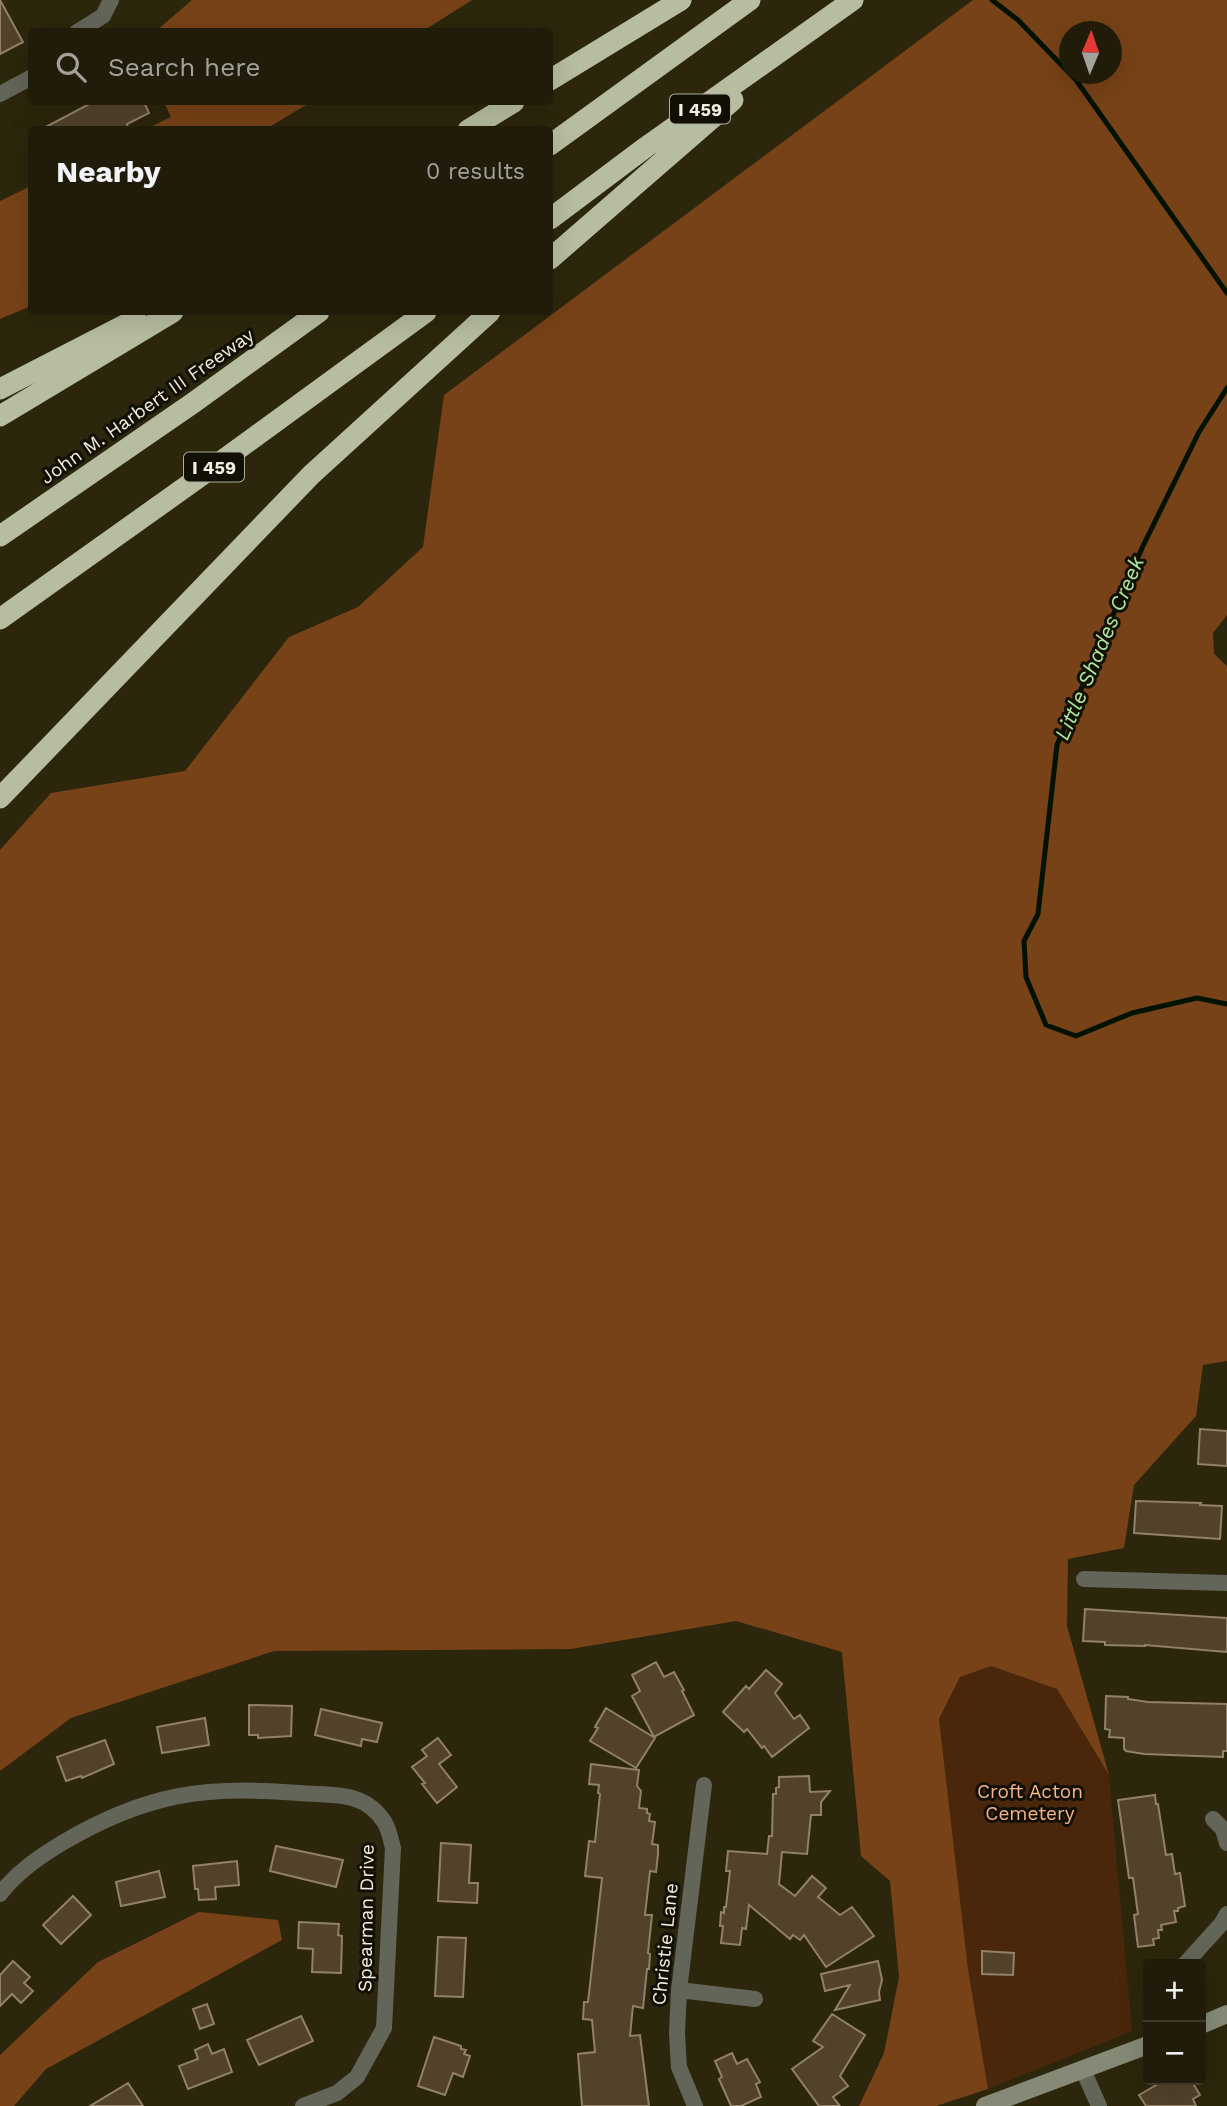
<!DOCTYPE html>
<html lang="en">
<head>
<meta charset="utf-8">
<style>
	body { margin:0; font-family:"Work Sans",sans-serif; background:#292512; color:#f1f3f6 }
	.controls { position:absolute; right:21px; bottom:21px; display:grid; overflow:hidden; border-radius:7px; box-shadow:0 7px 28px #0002 }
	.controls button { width:63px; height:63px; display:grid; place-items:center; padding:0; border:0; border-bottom:2px solid #3e3a2a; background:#211c09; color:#f1f3f6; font:35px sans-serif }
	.compass { position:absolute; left:1059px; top:21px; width:63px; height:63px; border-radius:50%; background:#211c09; box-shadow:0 7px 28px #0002; rotate:2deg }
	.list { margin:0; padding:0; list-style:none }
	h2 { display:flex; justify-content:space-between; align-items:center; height:91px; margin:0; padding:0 28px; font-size:30px }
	h2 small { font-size:23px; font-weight:400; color:#a2a19c }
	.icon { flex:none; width:38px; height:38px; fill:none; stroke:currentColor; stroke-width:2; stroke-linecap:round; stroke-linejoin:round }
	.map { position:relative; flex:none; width:1227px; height:2106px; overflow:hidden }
	.search { position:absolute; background:#211c09; box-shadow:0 7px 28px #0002; left:28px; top:28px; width:525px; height:77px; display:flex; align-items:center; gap:18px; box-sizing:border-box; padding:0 24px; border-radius:7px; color:#a2a19c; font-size:26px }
	.panel { position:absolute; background:#211c09; box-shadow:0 7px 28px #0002; left:28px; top:126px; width:525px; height:189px; border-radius:7px }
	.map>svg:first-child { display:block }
</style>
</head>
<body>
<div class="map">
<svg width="1227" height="2106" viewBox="0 0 1227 2106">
	<rect width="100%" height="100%" fill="#2c260c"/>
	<!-- green -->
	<path fill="#4a270b" d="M991,1666L1057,1689L1109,1775L1132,2031L988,2089L968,1969L939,1718L960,1677Z"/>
	<!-- forest -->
	<path fill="#774217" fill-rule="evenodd" d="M192,0H472L423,31H156Z
		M973,0H1227V615L1213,633L1214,654L1227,666V1361L1203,1365L1196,1416L1134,1485L1124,1548L1068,1559L1067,1626L1109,1775L1057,1689L991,1666L960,1677L939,1719L968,1969L988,2089L936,2106H859L884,2053L899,1977L890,1881L861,1856L842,1652L736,1621L571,1649L274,1651L71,1718L0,1771V850L51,793L185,771L289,637L358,607L423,547L444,395ZM1070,32H1112V74H1070Z
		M164,102H311L266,129H146L171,117Z
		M31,186V306L0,319V201Z
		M199,1912L278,1920L282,1940L46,2069L14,2106H0V2055L98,1962Z"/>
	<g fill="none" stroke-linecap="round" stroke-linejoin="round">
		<!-- stream -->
		<path stroke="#021200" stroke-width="5" d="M992,0L1018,20L1076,80L1227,293
			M1227,388L1199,432L1142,548L1057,745L1038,914L1024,941L1026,977L1046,1025L1076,1036L1132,1013L1197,998L1227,1004"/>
	</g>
	<!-- building -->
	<path fill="#52422c" stroke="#928068" stroke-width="2" d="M0,0L23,42L0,54Z
		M93,102H144L149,113L127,124L129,130H40Z
		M1200,1429L1227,1431V1466L1198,1464Z
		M1136,1501L1201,1503L1200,1505L1222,1506L1220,1539L1134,1533Z
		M1085,1609L1227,1618V1652L1145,1645V1646L1105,1645V1642L1083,1641Z
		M656,1662L664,1677L674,1672L684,1690L682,1691L694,1715L654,1737L632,1696L640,1691L632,1675Z
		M766,1670L782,1684L775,1693L794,1719L800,1715L809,1728L772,1757L764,1746L762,1748L747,1729L744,1732L723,1712L746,1686L749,1689Z
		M1106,1696L1128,1697V1699L1148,1702L1227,1704V1751H1223V1757L1144,1754L1126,1751L1124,1749V1738L1109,1737L1110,1730L1105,1729Z
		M249,1705L292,1706L291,1736L258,1738V1735H249Z
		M606,1708L655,1738L636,1768L590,1741L598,1728L595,1727Z
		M321,1709L382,1723L377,1742L362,1739L361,1746L315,1735Z
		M205,1718L209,1745L162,1753L157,1727Z
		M438,1738L451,1755L439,1764L457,1787L437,1803L422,1784L425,1783L412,1767L427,1756L422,1750Z
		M105,1740L114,1764L82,1778L81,1776L66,1781L57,1757Z
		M591,1764L639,1770L637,1786L641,1791L639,1808L647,1809V1813L650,1814L649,1821L655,1822L652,1844L658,1845V1854L656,1872L650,1871L645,1915H652L648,1953L650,1954L649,1969H647L643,2008L633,2006L630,2036L640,2035L649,2106H582L578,2054L595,2052L592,2020L583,2019L584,2002H588L602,1878L585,1876L589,1841L595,1842L600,1794L598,1793L599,1785L589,1784Z
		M809,1776L810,1792L830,1791L821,1802V1815H811L807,1854L782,1852L779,1884L795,1896L812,1876L826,1888L818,1897L840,1915L852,1907L874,1936L826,1967L804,1935L800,1940L793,1935L790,1939L749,1905L746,1929L742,1928L740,1945L721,1943L723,1926H720L721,1912L724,1913V1907H726L730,1871H726L728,1851L767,1854L769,1836H772L773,1794H776V1788L779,1787V1777Z
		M1155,1795L1156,1804H1158L1166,1855L1172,1854L1175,1874L1180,1873L1185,1906L1178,1908V1911H1174L1176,1922L1161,1925L1162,1930H1158L1159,1938L1153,1939L1154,1945L1138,1947L1134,1915L1138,1914L1133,1878H1129L1118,1800Z
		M441,1843L471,1845L469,1883H478L477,1903L438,1901Z
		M276,1846L343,1860L336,1887L270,1871Z
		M237,1861L239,1885L215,1887L216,1899L199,1900L198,1889H195L193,1866Z
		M159,1871L165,1897L121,1906L116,1882Z
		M73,1896L91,1915L61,1944L43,1925Z
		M299,1922L339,1924L338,1935L342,1936L341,1973L312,1972L313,1949L298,1948Z
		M438,1937L466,1938L463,1997L435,1996Z
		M982,1951L1014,1953L1013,1975L982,1974Z
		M13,1961L30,1977L24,1983L33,1991L21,2003L12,1994L0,2006V1975Z
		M878,1961L882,1980L879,1992L880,2000L835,2010L850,1985L825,1991L821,1974Z
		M207,2004L214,2024L200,2029L193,2009Z
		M832,2014L865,2035L840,2076L848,2086L833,2097L840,2106H819L792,2069L823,2047L813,2041Z
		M301,2016L313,2041L259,2065L247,2040Z
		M434,2037L461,2046V2049L466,2050L464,2054L470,2056L463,2077L453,2073L445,2095L418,2086Z
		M208,2044L212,2054L224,2049L232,2072L188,2089L179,2066L198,2059L195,2050Z
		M732,2053L737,2064L747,2059L760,2082L756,2084L761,2097L741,2106H731L719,2079L722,2077L715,2061Z
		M1165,2080H1191L1200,2095L1193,2099L1196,2106H1146L1139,2095Z
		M128,2083L143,2106H90Z"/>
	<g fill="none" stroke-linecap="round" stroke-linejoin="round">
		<!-- street -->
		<path stroke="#636559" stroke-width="16" d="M77,32L103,16L111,0
			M0,94L32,77
			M1084,1579L1227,1583
			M1213,1819L1223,1829L1227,1843
			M0,1894C17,1872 39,1857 62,1843C145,1794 204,1785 299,1793C332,1796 365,1790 385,1823C389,1830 391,1840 393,1848L384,2028L357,2077L337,2093L303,2106
			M1185,1964L1222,1923L1227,1914
			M679,1990L755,1999
			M1083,2070L1099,2106
			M695,2106L679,2067L677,2033L679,1990L704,1785"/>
		<!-- secondary -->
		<path stroke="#858976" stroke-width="18" d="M1201,2025L1227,2014
			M985,2106L1148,2045"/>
		<!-- highway -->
		<path stroke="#b7bda0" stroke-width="21" d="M550,80L681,0
			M468,130L514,102
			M550,145L750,0
			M550,219L646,147L853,0
			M550,259L733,100
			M0,389L136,319
			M0,416L173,312
			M0,536L193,403L319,312
			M0,619L212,468L426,312
			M0,798L311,475L490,312"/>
	</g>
	<g text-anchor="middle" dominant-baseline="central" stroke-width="6" stroke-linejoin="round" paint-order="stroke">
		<!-- shield labels -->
		<g fill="#120f05" stroke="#afac9e" stroke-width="2">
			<rect x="670" y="94.5" width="60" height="29" rx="5"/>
			<rect x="184" y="452.5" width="60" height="29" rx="5"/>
		</g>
		<g font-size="18" font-weight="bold" fill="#f2efdf">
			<text x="700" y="109">I 459</text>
			<text x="214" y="467">I 459</text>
		</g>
		<!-- street labels -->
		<g font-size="19" fill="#f2efdf" stroke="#120f05">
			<text transform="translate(147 406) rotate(-35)">John M. Harbert III Freeway</text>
			<text transform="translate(366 1918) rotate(-89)">Spearman Drive</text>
			<text transform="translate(665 1944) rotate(-84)">Christie Lane</text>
		</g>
		<!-- park labels -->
		<g font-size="19" fill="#f6b487" stroke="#120f05">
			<text x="1030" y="1791">Croft Acton<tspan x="1030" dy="22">Cemetery</tspan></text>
		</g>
		<!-- water labels -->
		<g font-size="21" font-style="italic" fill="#aee797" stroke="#120f05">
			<text transform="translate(1099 648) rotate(-67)">Little Shades Creek</text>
		</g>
	</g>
</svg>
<div class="controls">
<button>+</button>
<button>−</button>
</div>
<svg class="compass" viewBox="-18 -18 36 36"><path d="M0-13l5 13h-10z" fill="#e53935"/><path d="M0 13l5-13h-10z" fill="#a2a19c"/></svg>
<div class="search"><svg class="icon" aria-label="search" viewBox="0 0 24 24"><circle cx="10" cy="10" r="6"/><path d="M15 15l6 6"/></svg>Search here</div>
<section class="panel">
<h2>Nearby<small>0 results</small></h2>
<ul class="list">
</ul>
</section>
</div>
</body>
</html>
